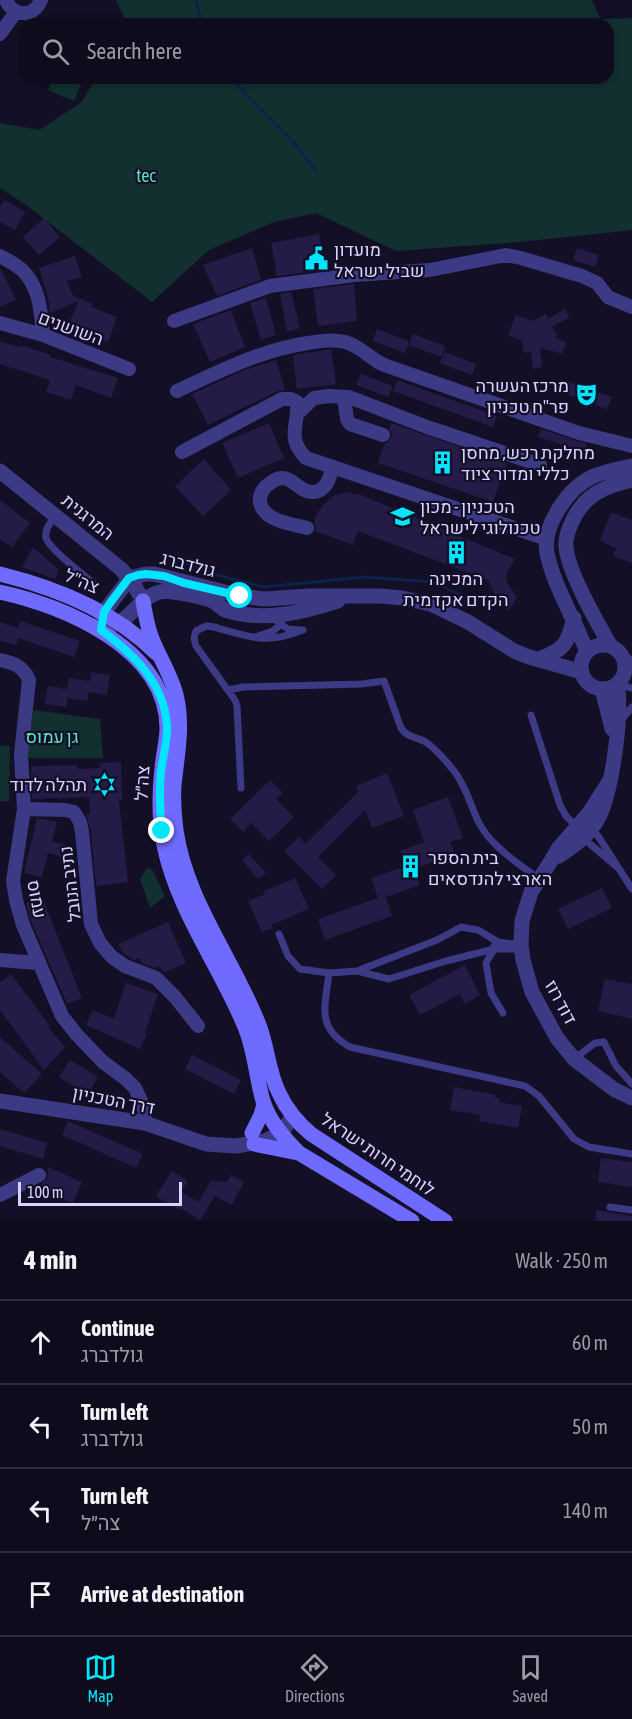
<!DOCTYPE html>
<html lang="en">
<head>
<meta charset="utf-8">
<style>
	body { margin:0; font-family:"Asap Condensed",Heebo,sans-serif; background:#171425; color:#f1f3f6 }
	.scale { position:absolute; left:18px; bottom:15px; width:164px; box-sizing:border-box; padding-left:6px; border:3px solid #d9d4ff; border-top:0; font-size:16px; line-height:21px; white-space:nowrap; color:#d9d4ff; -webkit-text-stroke:4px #130f26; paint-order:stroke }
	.stop { position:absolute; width:18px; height:18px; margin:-14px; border:4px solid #00e5ff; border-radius:50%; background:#fff }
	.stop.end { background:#00e5ff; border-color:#fff; box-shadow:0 2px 6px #0008 }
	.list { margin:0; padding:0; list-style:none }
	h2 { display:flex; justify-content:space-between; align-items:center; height:78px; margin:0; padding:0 24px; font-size:26px }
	h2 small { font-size:20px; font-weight:400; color:#9b9ba3 }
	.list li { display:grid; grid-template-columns:39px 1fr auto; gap:18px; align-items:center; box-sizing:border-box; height:84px; padding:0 24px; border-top:2px solid #2e2b3b }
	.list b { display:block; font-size:22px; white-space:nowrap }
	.list p { margin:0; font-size:20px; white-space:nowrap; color:#9b9ba3 }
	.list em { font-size:20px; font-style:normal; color:#9b9ba3 }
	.icon { flex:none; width:33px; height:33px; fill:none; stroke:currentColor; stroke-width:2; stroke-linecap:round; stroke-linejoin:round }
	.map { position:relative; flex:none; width:632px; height:1221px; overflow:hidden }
	.search { position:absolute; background:#0e0b1c; box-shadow:0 3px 9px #0003; left:18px; right:18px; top:18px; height:66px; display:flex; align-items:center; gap:15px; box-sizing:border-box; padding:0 21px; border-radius:18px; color:#9b9ba3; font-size:22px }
	.sheet { height:414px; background:#0e0b1c }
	nav { display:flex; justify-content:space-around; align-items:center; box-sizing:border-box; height:84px; border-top:2px solid #2e2b3b; background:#0e0b1c; font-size:16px; color:#9b9ba3 }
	nav a { display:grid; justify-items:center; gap:3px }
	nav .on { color:#00e5ff }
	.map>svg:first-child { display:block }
</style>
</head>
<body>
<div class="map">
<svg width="632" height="1221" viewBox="0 0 632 1221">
	<rect width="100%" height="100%" fill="#130f26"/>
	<!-- green -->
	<path fill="#12302f" d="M116,0H592L600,19L632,18V230L520,242L396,251L316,213L274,222L209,250L152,302L26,205L0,188V123L39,130L81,103L96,78H608V24H127Z
		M53,78H84L74,101L48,90Z
		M33,710L100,719L103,758H26Z
		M0,746H10L9,801H0Z
		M147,868L152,869L165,896L150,908L140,879Z"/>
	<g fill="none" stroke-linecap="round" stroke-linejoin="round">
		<!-- stream -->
		<path stroke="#0c2248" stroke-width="3" d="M196,0L202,24
			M233,78L245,94L294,143L317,172
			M173,558L217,575L264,587L364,577L433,582L465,597"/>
	</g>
	<!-- building -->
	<path fill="#241b47" d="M4,200L25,212L15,230L0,222V207Z
		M44,218L60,237L39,255L23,237Z
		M319,234L325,270L277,276L271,243Z
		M252,248L261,280L217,296L203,265Z
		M577,248L599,255L595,267L573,260Z
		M75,256L82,277L67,281L73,296L93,304L91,307L117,317L108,342L80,331L79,335L66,329L79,301L50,313L48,297L39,268Z
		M0,267L16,300L0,307Z
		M354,284L357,321L318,326L313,289Z
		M291,292L300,328L287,332L280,294Z
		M266,298L276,335L261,340L250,303Z
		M565,309L569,318L552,327L557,334L555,338L567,342L562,354L540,348L542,367L533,369L531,352L524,353L522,341L508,335L516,315L532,321L546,314L548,319Z
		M231,310L245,347L210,362L193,324Z
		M377,329L409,341L405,353L373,341Z
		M413,334L445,346L441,357L409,345Z
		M0,342L21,347V345L51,355L50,357L118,378L111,398L76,385L71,400L46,392L50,380L0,364Z
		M331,349L336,384L297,389L293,355Z
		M444,352L476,364L472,375L440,363Z
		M276,360L285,390L278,391L208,425L192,394L244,370Z
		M361,374L393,386L388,397L356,385Z
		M397,380L497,416L493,427L393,391Z
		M567,381L612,397L607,409L563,393Z
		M269,423L284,458L238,478L222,443Z
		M391,423L507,463L493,502L378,463L384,444L388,442L391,438L392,434L389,429Z
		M541,429L587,444L584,452L538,437Z
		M204,459L231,490L203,516L175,486Z
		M346,492L361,495L515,559L506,574L507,583L517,597L509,611L495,595L488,580L358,531L353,545L315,531L316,526L314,522L316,516L323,505L333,496Z
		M0,500L30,523L12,547L0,539Z
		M611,512L632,520V563L613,556L616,548L600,541Z
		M33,547L59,570L55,579L22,567Z
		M20,621L80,641L74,657L18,638L16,645L0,641V622L18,628Z
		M91,672L110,675L107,695L89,692L87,701L68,698L66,707L45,704L48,686L67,689L69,678L90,681Z
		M121,762L122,800H119L128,882L96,886L91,831L86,814H90L89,797L32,799L31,766L77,765V769L100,768L99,763Z
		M387,773L404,816L372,828L365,810L318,857L336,875L322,889L284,851L299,837L305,844L358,792L356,786Z
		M270,780L283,793L276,799L294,817L269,841L251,823L243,832L230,819Z
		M448,797L463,838L450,842L455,854L414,869L420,885L386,897L392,916L325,940L318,919L378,898L371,878L406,866L400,851L424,842L413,810Z
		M37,818L57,822L52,841L66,845L63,857L48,853L42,877L24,873Z
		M249,854L266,873L258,879L242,860Z
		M295,878L309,909L271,925L273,928L262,932L248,901L265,894L264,891Z
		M602,888L612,908L568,929L558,909Z
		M42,897L82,998L67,1004L31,921L26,903Z
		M168,922L186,963L164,973L159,966L155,968L142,963L140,958L134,960L123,953L118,944Z
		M465,965L480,995L465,1004L460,994L420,1015L409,995Z
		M11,974L50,1026L48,1027L65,1047L44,1070L0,1010V982Z
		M605,979L632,984V1019L598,1011Z
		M126,983L158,994L145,1033L147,1034L140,1049L86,1025L93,1010L114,1019Z
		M0,1037L42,1074L24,1093L0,1072Z
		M192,1055L241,1080L234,1094L185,1069Z
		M70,1060L98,1077L87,1095L59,1077Z
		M454,1087L496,1095L495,1098H499V1102L522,1106L518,1128L479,1121L480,1115L450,1110Z
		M68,1121L143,1154L136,1168L62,1135Z
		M0,1129L47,1143L43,1159L0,1146Z
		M601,1158L632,1162V1187L598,1182Z
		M48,1167L82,1182L73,1203L38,1188L40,1185L47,1179Z
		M172,1171L188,1181L181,1192L198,1202L211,1181L227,1182L231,1175L244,1182L232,1205L215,1196L200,1220L181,1208L180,1210L156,1196Z
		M597,1210L632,1216V1221H595Z"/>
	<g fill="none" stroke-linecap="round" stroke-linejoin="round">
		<!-- service -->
		<path stroke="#3d3a85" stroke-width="7" d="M55,516C51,522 44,530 46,538C49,549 83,574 93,583
			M271,617L288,629L301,630
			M255,637L273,631L281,624
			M622,655L632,660
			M617,684L632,688
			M228,690L243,687L362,684L384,681L401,728C407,737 415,737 424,741C433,746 448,763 454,771C466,786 470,804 478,821C491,847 517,862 539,879
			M531,715L560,805L566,816L578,828
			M622,719L632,707
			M241,788L237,706L235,700L196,646L194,638L196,631L206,626L214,627C251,637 265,645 303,630
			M591,830L598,836L632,889
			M583,838L617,867
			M279,934L288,956L300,969L329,973L357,971L437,940L461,927L478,930L498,942L521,945
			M494,946V949L486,963L491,993L503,1013
			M357,971L389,979L446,961L494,949H520
			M329,973C325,1007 316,1028 350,1047L525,1086L539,1096L574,1139L589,1147L632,1154
			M574,1059L595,1043L604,1042L616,1066L632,1084
			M610,1207L632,1210"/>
		<!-- minor -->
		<path stroke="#3d3a85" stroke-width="14" d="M6,0C13,17 34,18 41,0
			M0,34L16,12
			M0,256C7,260 18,265 24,272C40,289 41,313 43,335
			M174,321L270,286L354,275L430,270L506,255L521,258L582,276L597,283L608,297L632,307
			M0,323L43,335L129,369
			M177,391C220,371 261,350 308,343C320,341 332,339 345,342C361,346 370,359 384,365L579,433L632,446
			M344,397L347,419L350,424L383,435
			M297,414C294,433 291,443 306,458L547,539
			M182,452L282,399H291L297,402V414L314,398L329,396L349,397L427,427L540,465
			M307,528C293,524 270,522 262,508C259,502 259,496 263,490C265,486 269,484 273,481C291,470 298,494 314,492C327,490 329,478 333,468
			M0,660C14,663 23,666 29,680L21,754L24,809L13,881L16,900L23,925L62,1016L77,1035L103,1062L126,1079L135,1088L141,1101L145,1112V1123
			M24,809L65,810L74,812L80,822L82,832L91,924L100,943L112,957L125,966L156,978L175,997L198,1026
			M0,960L38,963
			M0,1195L39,1175"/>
		<!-- tertiary -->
		<path stroke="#3d3a85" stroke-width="15" d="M0,471L121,569L133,583L143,601
			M101,627L104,612L130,578L146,574H154L240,596L265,599L309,596H381L402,598L431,604L468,622L514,651L529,657L582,672
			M107,627C111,625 116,624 120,622C134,613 143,596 160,592C170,590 206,597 214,602C218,604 221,608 225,610C263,622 302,613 338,601
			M581 667a22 22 0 1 1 44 0a22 22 0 1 1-44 0Z
			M610,645C597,622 568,572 566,547C565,540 568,531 571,524C583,496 603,486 632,480
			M587,652C575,620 553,584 547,553C542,526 568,488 592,477C604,471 619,469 632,466
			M539,659C565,649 567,645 574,618
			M602,689L612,729
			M610,780L589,813L558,849L551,861L531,892L522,921L521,945L523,960L532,992L557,1038L574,1059L615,1090L632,1098
			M559,856C574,846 590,835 599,817C612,790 623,714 617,684
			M0,1101L145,1123L206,1144L236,1146L265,1141L281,1133L293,1116"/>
		<!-- secondary -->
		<path stroke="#6f6bff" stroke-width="15" d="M0,574C57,588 114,611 156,653
			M0,592C65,606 167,649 167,728C167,741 163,755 162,768C159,794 159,820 164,845C177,910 220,966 245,1027C255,1051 256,1077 263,1101C270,1122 284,1138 299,1153L412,1221
			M143,601C145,613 147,625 151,636C159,658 173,677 177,699C183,728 177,756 174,785C173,800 174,815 176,830C186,901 234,960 259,1025C268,1048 268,1073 280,1095C287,1110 298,1123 311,1134L445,1221
			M252,1133L261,1115L264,1104
			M254,1144L298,1153"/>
	</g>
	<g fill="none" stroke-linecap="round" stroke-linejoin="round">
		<!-- route -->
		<path stroke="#00e5ff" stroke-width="8" d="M162,831C160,811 159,791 161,771C163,756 168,740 167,725C164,682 133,654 101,630L104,612L110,603L129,578L138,575L146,574L164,576L184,583L240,596"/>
	</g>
	<!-- icons -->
	<defs>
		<symbol id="civic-bare" viewBox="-9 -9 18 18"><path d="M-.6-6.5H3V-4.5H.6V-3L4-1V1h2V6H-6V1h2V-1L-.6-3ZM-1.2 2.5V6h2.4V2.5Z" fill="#00e5ff" stroke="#130f26" stroke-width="2.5" paint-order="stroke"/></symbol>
		<symbol id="theatre-bare" viewBox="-9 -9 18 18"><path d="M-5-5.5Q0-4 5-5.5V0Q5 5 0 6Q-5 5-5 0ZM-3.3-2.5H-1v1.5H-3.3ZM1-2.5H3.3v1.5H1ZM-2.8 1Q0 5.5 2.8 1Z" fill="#00e5ff" stroke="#130f26" stroke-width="2.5" paint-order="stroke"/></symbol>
		<symbol id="building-bare" viewBox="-9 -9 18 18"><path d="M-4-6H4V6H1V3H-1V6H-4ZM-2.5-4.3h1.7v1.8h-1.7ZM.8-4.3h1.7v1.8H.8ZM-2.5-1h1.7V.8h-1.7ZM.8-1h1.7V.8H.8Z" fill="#00e5ff" stroke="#130f26" stroke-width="2.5" paint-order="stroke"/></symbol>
		<symbol id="university-bare" viewBox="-9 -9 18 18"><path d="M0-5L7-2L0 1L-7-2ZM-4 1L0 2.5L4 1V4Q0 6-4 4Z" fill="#00e5ff" stroke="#130f26" stroke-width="2.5" paint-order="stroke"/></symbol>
		<symbol id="synagogue-bare" viewBox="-9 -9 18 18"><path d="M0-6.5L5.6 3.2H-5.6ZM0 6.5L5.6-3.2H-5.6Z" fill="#00e5ff" stroke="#130f26" stroke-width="2.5" paint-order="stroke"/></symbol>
	</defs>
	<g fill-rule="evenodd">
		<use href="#civic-bare" x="300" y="242" width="33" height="33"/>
		<use href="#theatre-bare" x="570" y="378" width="33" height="33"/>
		<use href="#building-bare" x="426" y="446" width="33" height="33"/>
		<use href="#university-bare" x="386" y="500" width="33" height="33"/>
		<use href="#building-bare" x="440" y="536" width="33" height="33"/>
		<use href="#synagogue-bare" x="88" y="768" width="33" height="33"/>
		<use href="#building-bare" x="394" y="850" width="33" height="33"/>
	</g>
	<g text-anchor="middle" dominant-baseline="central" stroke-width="4.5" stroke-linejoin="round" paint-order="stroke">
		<!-- park labels -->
		<g font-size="18" fill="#5fe0c0" stroke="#130f26">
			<text x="146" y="175">tec</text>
			<text x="52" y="736">גן עמוס</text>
		</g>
		<!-- poi labels -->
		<g font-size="18" fill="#d9d4ff" stroke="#130f26" text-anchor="start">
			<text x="334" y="249">מועדון<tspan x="334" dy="21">שביל ישראל</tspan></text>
			<text x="569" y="385" text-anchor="end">מרכז העשרה<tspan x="569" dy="21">פר"ח טכניון</tspan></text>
			<text x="461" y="452">מחלקת רכש, מחסן<tspan x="461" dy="21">כללי ומדור ציוד</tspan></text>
			<text x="420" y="506">הטכניון - מכון<tspan x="420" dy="21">טכנולוגי לישראל</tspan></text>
			<text x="456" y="578" text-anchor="middle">המכינה<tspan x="456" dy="21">הקדם אקדמית</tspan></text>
			<text x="87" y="784" text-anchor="end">תהלה לדוד</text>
			<text x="428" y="857">בית הספר<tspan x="428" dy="21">הארצי להנדסאים</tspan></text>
		</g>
		<!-- street labels -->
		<g font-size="18" fill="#d9d4ff" stroke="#130f26">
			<text transform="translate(71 328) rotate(20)">השושנים</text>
			<text transform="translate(88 517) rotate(39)">המרגנית</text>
			<text transform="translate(188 564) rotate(14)">גולדברג</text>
			<text transform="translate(82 581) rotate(23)">צה"ל</text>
			<text transform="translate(142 783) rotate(-87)">צה״ל</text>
			<text transform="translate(70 884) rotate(-97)">נתיב הנובל</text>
			<text transform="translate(37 899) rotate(79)">עמוס</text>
			<text transform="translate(561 1002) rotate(62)">דוד רוז</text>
			<text transform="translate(114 1100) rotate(11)">דרך הטכניון</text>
			<text transform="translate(378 1154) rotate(34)">לוחמי חרות ישראל</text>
		</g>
	</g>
</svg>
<div class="scale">100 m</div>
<div class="stop" style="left:240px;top:596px"></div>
<div class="stop end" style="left:162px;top:831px"></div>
<div class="search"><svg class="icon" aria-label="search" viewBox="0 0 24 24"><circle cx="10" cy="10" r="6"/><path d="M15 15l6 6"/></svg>Search here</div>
</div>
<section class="sheet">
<h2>4 min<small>Walk · 250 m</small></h2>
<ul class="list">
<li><svg class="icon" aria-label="ahead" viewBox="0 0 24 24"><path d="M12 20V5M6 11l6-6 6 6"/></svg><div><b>Continue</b><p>גולדברג</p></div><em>60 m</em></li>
<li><svg class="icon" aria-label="left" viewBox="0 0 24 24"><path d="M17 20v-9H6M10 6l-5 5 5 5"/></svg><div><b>Turn left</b><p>גולדברג</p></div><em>50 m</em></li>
<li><svg class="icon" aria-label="left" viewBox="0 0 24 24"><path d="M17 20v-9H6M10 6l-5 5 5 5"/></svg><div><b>Turn left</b><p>צה״ל</p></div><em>140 m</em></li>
<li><svg class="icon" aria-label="arrive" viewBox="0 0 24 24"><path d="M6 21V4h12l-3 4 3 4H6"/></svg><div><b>Arrive at destination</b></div></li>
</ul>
</section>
<nav>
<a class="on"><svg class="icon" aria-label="map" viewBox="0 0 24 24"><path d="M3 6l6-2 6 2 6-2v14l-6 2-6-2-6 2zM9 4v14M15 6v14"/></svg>Map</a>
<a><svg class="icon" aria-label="directions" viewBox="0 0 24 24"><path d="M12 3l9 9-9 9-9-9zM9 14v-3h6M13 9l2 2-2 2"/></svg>Directions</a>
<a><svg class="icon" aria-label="saved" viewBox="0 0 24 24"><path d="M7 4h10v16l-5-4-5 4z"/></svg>Saved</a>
</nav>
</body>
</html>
